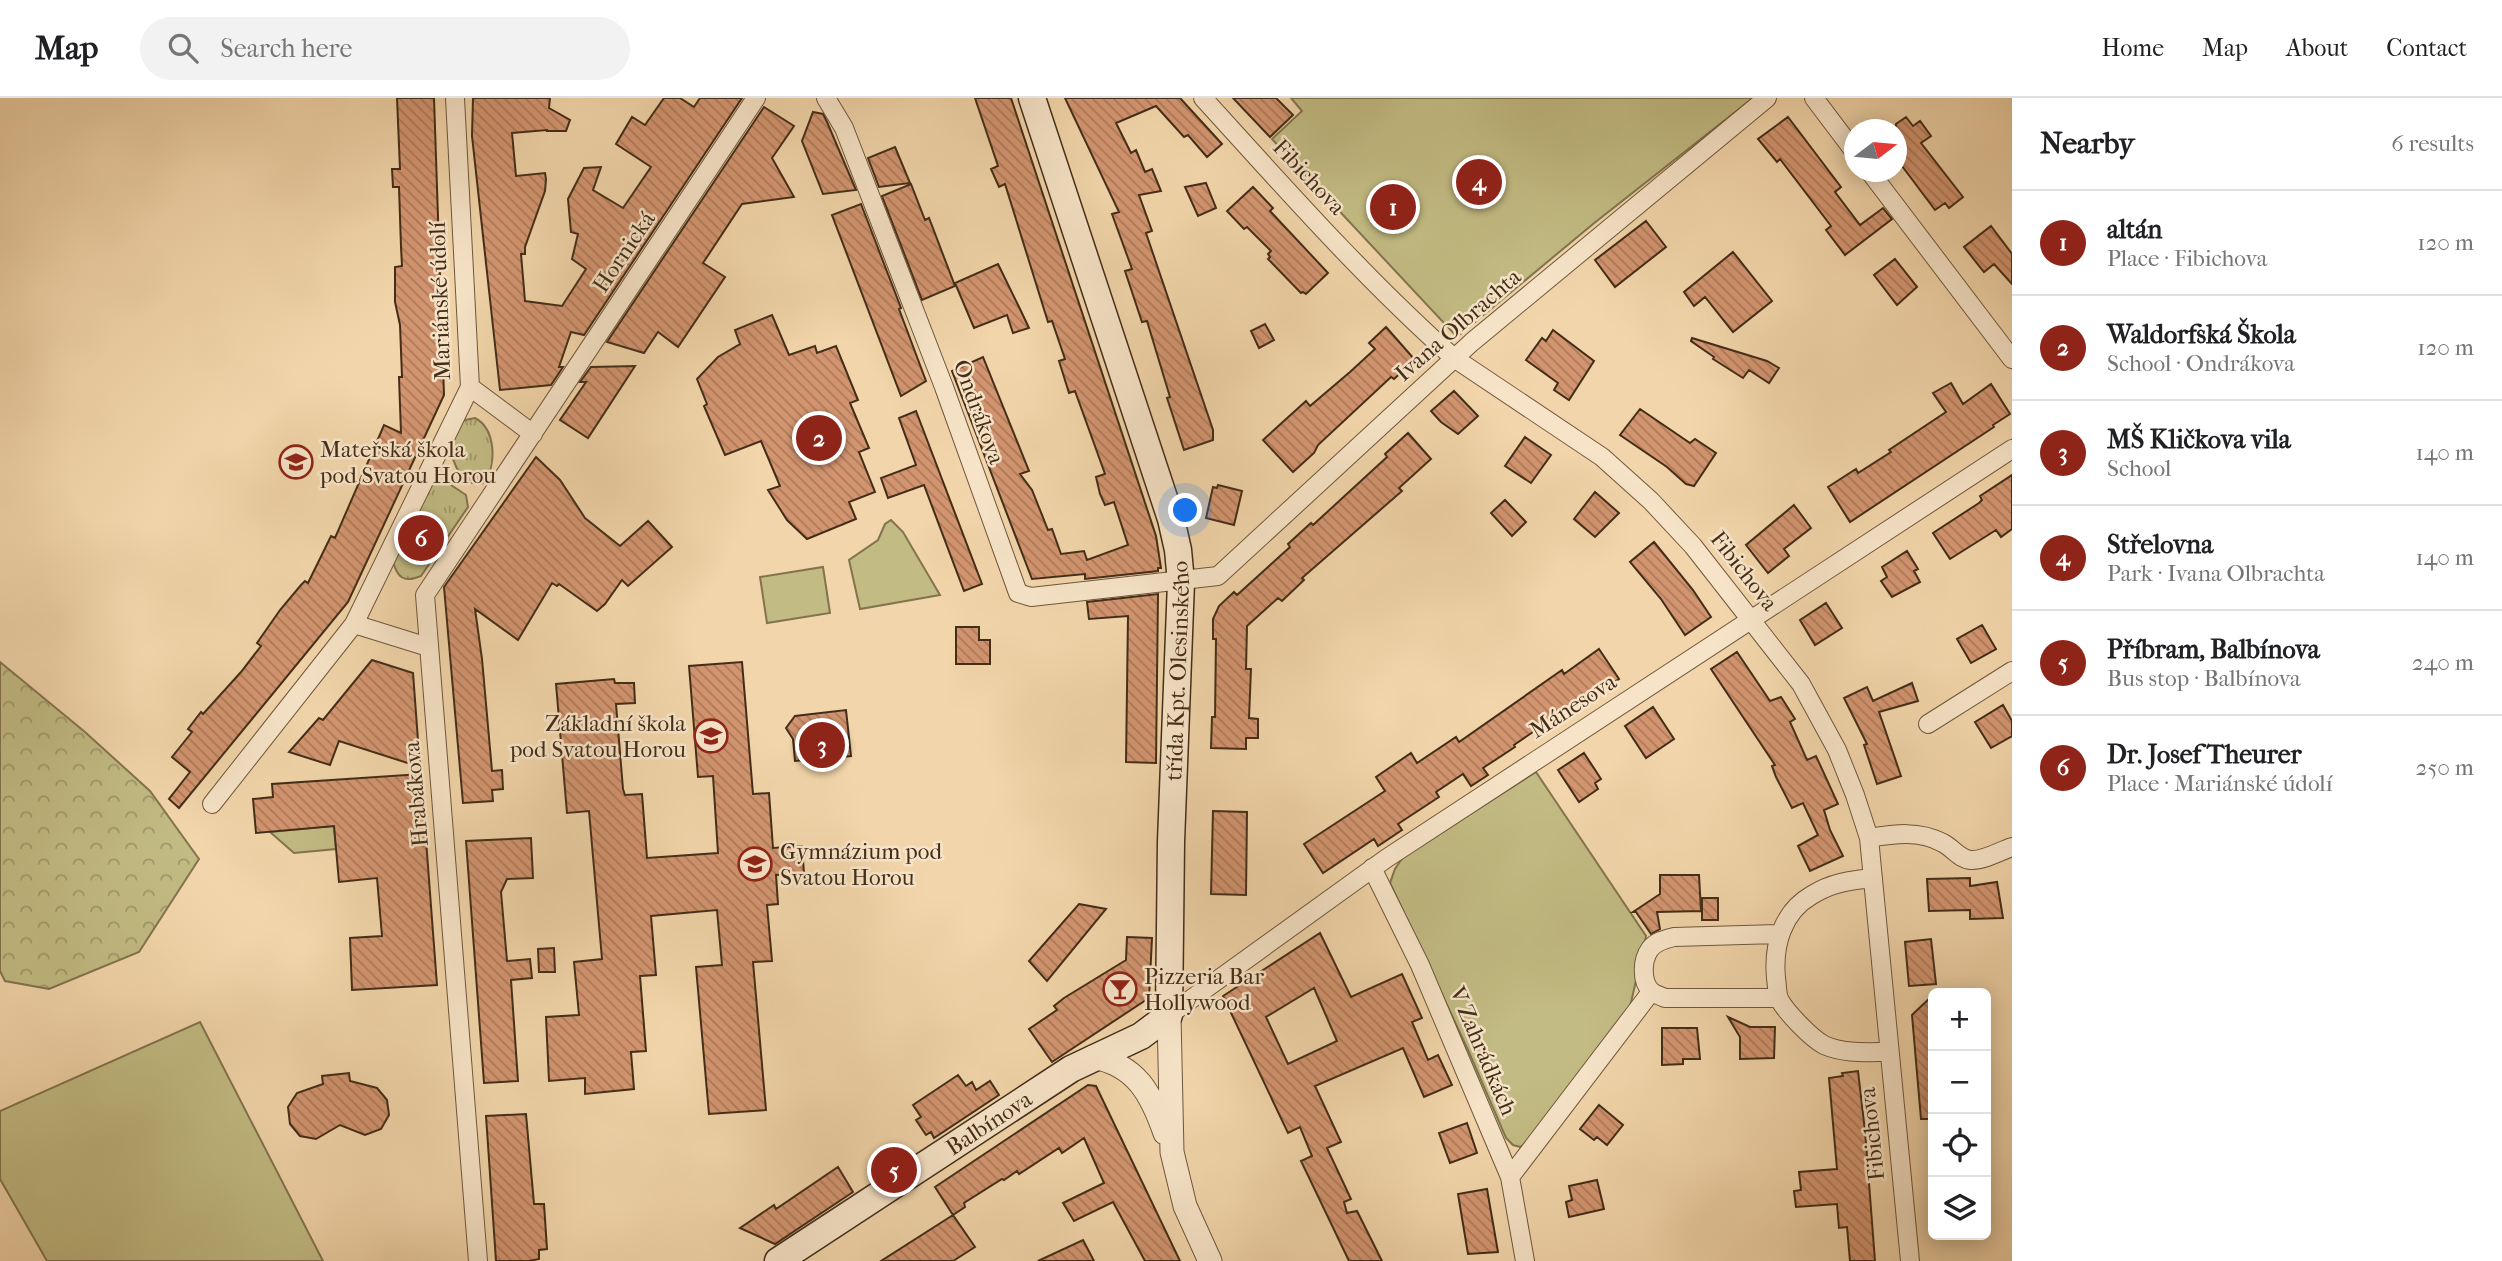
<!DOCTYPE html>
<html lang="en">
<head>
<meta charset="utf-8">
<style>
	body { margin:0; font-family:"IM FELL French Canon",serif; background:#f2f2f2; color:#202124 }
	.controls { position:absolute; right:21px; bottom:21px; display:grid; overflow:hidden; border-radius:10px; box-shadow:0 4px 18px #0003 }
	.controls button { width:63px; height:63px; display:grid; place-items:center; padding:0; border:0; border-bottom:2px solid #e0e0e0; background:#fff; color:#202124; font:35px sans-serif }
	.compass { position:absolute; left:1844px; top:21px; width:63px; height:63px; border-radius:50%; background:#fff; box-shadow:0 4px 18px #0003; rotate:74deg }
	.you { position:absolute; left:1186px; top:413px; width:24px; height:24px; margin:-18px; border:5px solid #fff; border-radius:50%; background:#1a73e8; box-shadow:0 0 0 10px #1a73e833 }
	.badge { display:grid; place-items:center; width:46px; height:46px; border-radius:50%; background:#8f2418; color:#fff; font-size:23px; font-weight:700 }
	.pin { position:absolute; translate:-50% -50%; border:4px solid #fff; box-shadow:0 2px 7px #0006 }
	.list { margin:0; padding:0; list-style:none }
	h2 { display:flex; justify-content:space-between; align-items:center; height:91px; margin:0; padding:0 28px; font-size:30px }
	h2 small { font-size:23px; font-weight:400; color:#757577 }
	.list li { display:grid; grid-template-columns:46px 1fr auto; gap:21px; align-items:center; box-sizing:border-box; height:105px; padding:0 28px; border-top:2px solid #e0e0e0 }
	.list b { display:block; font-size:26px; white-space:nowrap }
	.list p { margin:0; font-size:23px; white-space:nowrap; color:#757577 }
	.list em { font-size:23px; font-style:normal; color:#757577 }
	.icon { flex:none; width:38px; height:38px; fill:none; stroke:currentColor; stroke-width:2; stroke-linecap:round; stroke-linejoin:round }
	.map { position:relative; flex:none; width:2012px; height:1163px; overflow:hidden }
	header { display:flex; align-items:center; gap:42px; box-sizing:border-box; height:98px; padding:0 35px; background:#fff; border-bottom:2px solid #e0e0e0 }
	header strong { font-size:33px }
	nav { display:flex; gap:38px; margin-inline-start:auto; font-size:24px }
	.search { width:490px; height:63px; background:#f2f2f2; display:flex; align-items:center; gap:18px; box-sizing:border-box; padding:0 24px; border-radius:38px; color:#757577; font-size:26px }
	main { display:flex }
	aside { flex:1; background:#fff }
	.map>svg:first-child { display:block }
</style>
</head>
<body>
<header>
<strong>Map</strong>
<div class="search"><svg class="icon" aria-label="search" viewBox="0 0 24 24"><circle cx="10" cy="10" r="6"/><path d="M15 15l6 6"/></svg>Search here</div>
<nav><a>Home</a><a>Map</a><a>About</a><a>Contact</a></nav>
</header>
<main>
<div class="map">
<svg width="2012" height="1163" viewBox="0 0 2012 1163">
	<defs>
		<pattern id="grass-tufts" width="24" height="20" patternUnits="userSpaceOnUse" patternTransform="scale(1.75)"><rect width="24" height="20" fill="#c2bb83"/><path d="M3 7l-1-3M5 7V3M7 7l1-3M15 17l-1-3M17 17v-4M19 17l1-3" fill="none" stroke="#9f986a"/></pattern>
		<pattern id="forest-crowns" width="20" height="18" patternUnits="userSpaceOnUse" patternTransform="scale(1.75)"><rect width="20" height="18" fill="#c2bb83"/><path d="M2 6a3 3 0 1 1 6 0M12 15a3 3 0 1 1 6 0" fill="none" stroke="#9f986a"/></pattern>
		<pattern id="building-back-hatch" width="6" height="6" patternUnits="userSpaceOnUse" patternTransform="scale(1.75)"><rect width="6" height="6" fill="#d39570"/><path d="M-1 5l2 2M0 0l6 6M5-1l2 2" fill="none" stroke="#ad7a5b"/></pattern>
	</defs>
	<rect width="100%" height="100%" fill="#f2d5aa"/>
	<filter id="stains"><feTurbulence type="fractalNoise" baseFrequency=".00286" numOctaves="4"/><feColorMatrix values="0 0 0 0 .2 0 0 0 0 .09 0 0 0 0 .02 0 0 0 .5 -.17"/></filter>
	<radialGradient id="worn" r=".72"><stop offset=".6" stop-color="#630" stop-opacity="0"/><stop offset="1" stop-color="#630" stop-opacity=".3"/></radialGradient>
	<!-- grass -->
	<path fill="url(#grass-tufts)" stroke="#82744e" stroke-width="2" d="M475,320C496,331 497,367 484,385C458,391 452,359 447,340L460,323Z
		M445,383L466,397L468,409L421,478C404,485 397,480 393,463L432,386Z"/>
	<!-- forest -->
	<path fill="url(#forest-crowns)" stroke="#82744e" stroke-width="2" d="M0,564L85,634L150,693L199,761L139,854L49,891L5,883L0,873Z"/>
	<!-- park -->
	<path fill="#c2bb83" stroke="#82744e" stroke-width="2" d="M1291,0H1753L1593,126L1457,239L1272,41L1302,13Z
		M891,422L903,434L940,497L860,511L849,462L878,442L885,426Z
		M823,469L830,515L767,525L760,479Z
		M1536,674L1646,838L1630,909L1528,1045L1520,1049L1513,1047L1506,1040L1468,952L1390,785L1395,771L1403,759Z
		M334,728L336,751L294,755L270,734Z
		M200,924L323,1163H47L0,1081V1013Z"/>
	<!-- building -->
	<path fill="url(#building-back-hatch)" stroke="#432d18" stroke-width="2" fill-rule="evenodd" d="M397,0H434L444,297L348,504L179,710L169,701L190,674L172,659L192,634L188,631L201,614L203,616L241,574L261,548L257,545L280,512L301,487L305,483L308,485L331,438L335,440L384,327L401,335L399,279H402L400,227L395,204V169L402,168L401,149L399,89H393L392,71H400Z
		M473,0H550L549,10L570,22L566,33H547V32L512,35L516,78L545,75L546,81L545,93L525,149V156H521L525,203L562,208L586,171L572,161L578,136L571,134L568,101L584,70L601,69L593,92L623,110L651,69L616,46L632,19L645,27L664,0H680L694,9L700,0H742L584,237L571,234L559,269H563L551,287L500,292L472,38Z
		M975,0H1011L1156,438L1161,470H1158V473L1085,481V476L1032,481L952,273L983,259L1029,373L1020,376L1032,392L1048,432L1052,431L1061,456L1084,453L1087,462L1128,447L1114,404L1105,407L1100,396L1096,379L1105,376L1075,293L1069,295L1059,263L1065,261L1052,223L1048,224L1005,86L999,89L991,71L998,68Z
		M1065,0H1180L1222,46L1207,59L1188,37L1184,39L1156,8L1116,25L1131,55L1136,52L1145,74L1152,71L1161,93L1139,97L1152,133L1146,135L1213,332V342L1184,352L1167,300L1170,299L1147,223L1142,224L1125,173L1132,171L1112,116L1119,114Z
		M1233,0H1276L1293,17L1270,39Z
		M764,9L794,28L772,60L794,99L742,106L703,165L725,179L678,249L658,234L644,255L607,244Z
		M813,14L823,16L827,24L856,92L823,96L802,43Z
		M1788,19L1841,89L1835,94L1860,127L1883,110L1892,121L1845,157L1826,132L1831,128L1780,61L1777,64L1758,41Z
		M1906,19L1913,28L1920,23L1931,38L1921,45L1963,99L1949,110L1945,105L1935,112L1896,60V26Z
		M895,49L910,85L879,89L868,60Z
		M1206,85L1216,110L1198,118L1185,89Z
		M911,86L925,122L929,120L955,188L922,202L882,98Z
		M1253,89L1273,110L1270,113L1328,175L1306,196L1303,194L1301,195L1268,161L1270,159L1268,156L1271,153L1247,129L1244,131L1227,113Z
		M1395,93L1409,109L1391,124L1378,109Z
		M861,106L901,210L899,211L926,283L901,298L832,117Z
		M1646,123L1666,149L1615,189L1595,162Z
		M1991,128L2012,156V186L1994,166L1984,174L1964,149Z
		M1733,154L1772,203L1733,234L1705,199L1694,208L1684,194Z
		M1895,161L1917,189L1897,207L1874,177Z
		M998,166L1020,211L1029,230L1013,235L1007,217L974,230L955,185Z
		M772,217L789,257L815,248L817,255L836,248L858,302L850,305L869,350L859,354L875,394L849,404L856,421L807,441L787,422L768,392L780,388L761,343L725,357L704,308L707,306L697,281L718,259L740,246L735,232Z
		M1265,226L1274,242L1259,250L1251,233Z
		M1386,229L1415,262L1394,281L1391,279L1318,347L1314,355L1293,374L1263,342L1306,303L1310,308L1350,274L1375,251L1369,245Z
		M1553,232L1594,263L1569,302L1554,292L1558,285L1526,262L1542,240L1546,243Z
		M1692,240L1767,263L1779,270L1769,285L1749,272L1743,280L1713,261L1714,259L1691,243Z
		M635,268L588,340L560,322L586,284H580L591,269Z
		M1951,285L1963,306L1991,286L2010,316L1993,327L1994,329L1850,424L1828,389L1856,371L1858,375L1891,354L1889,352L1946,314L1933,295Z
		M1454,293L1478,318L1458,336L1441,324L1431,313Z
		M1640,311L1690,345L1695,341L1716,355L1694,388L1686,386L1667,369L1620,337Z
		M916,313L982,486L964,493L924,387L888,400L881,380L916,367L899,320Z
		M1408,335L1431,361L1399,390L1402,393L1302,480L1304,482L1282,503L1278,500L1247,528L1246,571H1251L1249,620L1258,621V640H1246V651L1211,650L1212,619H1215L1216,541H1213V521L1219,508L1234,494L1237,497L1290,449L1288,446L1311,425L1313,427L1387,359L1385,356Z
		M1525,339L1551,357L1531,385L1505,368Z
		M536,359L560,382L585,420L620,448L648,423L672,449L628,488L622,482L605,506L597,513L559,486L557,488L552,485L518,542L475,511L482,561L492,673L502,672L503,691L492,692L493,703L463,705L444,489Z
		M2012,377V431L2001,439L1996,432L1950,461L1933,435L1979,405L1982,402L1980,398Z
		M1218,387L1242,393L1234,427L1206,420L1213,389L1217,390Z
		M1595,394L1619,415L1595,439L1574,421Z
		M1505,402L1526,424L1512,438L1491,415Z
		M1794,407L1811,430L1784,451L1789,458L1768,475L1746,447Z
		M1654,444L1693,492L1711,519L1685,537L1661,501L1630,464Z
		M1907,453L1918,471L1914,473L1920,484L1892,499L1881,483L1887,479L1882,469Z
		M1158,496L1156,665L1126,664L1128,518L1089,521L1087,504Z
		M1826,505L1842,530L1815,547L1800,522Z
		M1982,527L1996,551L1971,565L1957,541Z
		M956,529H979V542H990V566H956Z
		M1599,551L1619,581L1592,598L1590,595L1514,647L1515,649L1483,670L1488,677L1471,688L1463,676L1436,694L1439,699L1398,726L1402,732L1378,748L1374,741L1323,775L1304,746L1385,693L1376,679L1411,655L1417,665L1456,639L1459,644L1562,572L1564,576Z
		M1737,554L1770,603L1781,599L1795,621L1790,624L1807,662L1816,658L1838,706L1824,712L1830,732L1843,758L1810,773L1798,748L1818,737L1803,705L1792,710L1776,679L1772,668L1775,667L1711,571Z
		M372,562L413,575L420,669L339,643L330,667L289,654L319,620L323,622Z
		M742,564L753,696L769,695L773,750L802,748L804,775L776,777L778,806L767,807L772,863L753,864L766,1012L709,1016L696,869L722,867L717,812L651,818L656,877L640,878L646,953L631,954L634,991L585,996V980L549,983L546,919L579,917L574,864L602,861L589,713L567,715L556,586L614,581L615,585H634L635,605L616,606L623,691L625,697L642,696L647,760L718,755L713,678L698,679L689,568Z
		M1912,585L1918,603L1879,614L1901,678L1877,686L1864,647L1867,646L1844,600L1867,589L1873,603Z
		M2003,607L2012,623V638L1991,650L1975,624Z
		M1653,609L1674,641L1646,660L1625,628Z
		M846,612L851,658L795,663L793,641L786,630L795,618Z
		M1584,655L1601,681L1595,685L1598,691L1579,704L1558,672Z
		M421,676L437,887L352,892L350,840L382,838L377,780L339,784L334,728L256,735L253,701L273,699L272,686Z
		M1213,713L1247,714L1246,797L1211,796Z
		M531,740L533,780L507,781L501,794L507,863L530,861L532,880L511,882L518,983L484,985L466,743Z
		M1660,777H1699L1701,813L1657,814L1660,831L1651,836L1636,814H1633L1660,796Z
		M1970,780V788L1997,784L2003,820L1970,821V812L1929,813L1927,781Z
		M1702,800H1718V822H1702Z
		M1079,806L1106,811L1047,883L1029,863Z
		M1320,835L1351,899L1402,876L1422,920L1412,924L1428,962L1438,957L1452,987L1424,999L1403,950L1315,988L1341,1044L1327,1050L1351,1101L1344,1104L1347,1115L1357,1113L1382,1163H1349L1301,1063L1312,1058L1300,1029L1288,1035L1223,898ZM1314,890L1337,943L1288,966L1266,919Z
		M1127,839L1152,840L1149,900L1052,964L1029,931L1057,912L1054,908L1064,900L1126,862Z
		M1931,841L1936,886L1909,888L1905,844Z
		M554,850L555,874H539L538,851Z
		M1933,897V1021H1921L1912,917Z
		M1728,919L1750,929H1775L1774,960L1740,961V939Z
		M1662,930H1697L1700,961H1683V966L1662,967Z
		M1858,973L1865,1033L1875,1163H1850L1847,1129L1839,1130L1837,1106L1796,1109L1794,1093L1801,1092L1799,1074L1837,1071L1829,980L1843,978L1842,975Z
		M349,975L350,983L377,990L387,1002L389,1017L381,1031L365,1037L340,1027L316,1041L300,1038L290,1026L288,1009L297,995L323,986L322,978Z
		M958,977L966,988L972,984L976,992L990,983L999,997L934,1040L931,1034L926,1037L916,1022L921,1019L913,1007Z
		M1088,987L1096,988L1180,1163H1145L1113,1104L1074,1123L1063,1105L1104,1085L1084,1040L1062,1055L1059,1050L1019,1076L1017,1073L1004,1082L1002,1081L964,1105L965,1109L953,1117L975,1149L953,1163H881L953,1117L935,1089Z
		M1599,1007L1623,1027L1607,1047L1597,1039L1594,1042L1580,1031Z
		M526,1016L534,1106H544L547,1151L539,1152V1161L529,1163H496L486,1018Z
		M1467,1025L1477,1055L1450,1065L1439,1035Z
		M838,1069L853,1094L775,1146L740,1130L774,1107L776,1111Z
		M1597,1082L1604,1111L1569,1119L1566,1104L1572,1102L1569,1088Z
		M1487,1091L1498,1154L1468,1156L1458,1096Z
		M1083,1142L1094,1163H1038Z"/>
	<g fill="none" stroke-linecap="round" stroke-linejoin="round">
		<defs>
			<path id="minor" d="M826,0L844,30L944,289L1018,495L1031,499L1218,478L1472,244L1767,0
				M1203,0C1284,89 1364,180 1454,260L1602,359L1651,403L1693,448L1801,586L1837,652L1855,697L1869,740L1910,1163
				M1814,0L1854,53
				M1870,74L2012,261
				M470,289L533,336
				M354,526L428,549
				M1928,626L2012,573
				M212,706L354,526L470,289L455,0
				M1869,740C1894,736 1919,732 1943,745C1953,750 1959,761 1971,762C1983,763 2000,753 2012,749
				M1372,770L1420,867L1510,1079L1525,1163
				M1873,780C1851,782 1831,785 1812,797C1782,814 1773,848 1776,880C1777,886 1777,896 1779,901C1786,914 1811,940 1824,947C1844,956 1867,954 1888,954
				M1778,836L1674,839C1666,841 1656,843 1650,851C1642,862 1641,883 1651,893C1654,896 1661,898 1665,900H1779
				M1169,917L1387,760L2012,351
				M1510,1079L1651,894
				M478,1163L425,497L756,0"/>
			<path id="tertiary" d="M1169,917L1172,1054L1185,1108L1210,1163
				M1093,959C1136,967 1151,995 1165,1035"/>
			<g id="secondary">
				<path id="s1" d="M778,1163L1071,971L1141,938L1169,917L1171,744L1181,484L1178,452L1171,421L1032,0"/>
			</g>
		</defs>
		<!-- minor casing -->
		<use href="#minor" stroke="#6f573c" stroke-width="20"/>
		<!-- tertiary casing -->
		<use href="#tertiary" stroke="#6f573c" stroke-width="25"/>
		<!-- secondary casing -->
		<use href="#secondary" stroke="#432d18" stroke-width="29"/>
		<!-- minor -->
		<use href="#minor" stroke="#f7e4c8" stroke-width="18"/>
		<!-- tertiary -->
		<use href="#tertiary" stroke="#f7e4c8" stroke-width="23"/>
		<!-- secondary -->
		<use href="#secondary" stroke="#f7e4c8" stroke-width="26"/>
	</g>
	<!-- icons -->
	<defs>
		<symbol id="school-ring" viewBox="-11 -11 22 22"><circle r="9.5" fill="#f7e4c8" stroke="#8f2418" stroke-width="1.5"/><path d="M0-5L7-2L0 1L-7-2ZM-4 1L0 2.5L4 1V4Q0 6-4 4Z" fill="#8f2418"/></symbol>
		<symbol id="bar-ring" viewBox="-11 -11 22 22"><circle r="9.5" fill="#f7e4c8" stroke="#8f2418" stroke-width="1.5"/><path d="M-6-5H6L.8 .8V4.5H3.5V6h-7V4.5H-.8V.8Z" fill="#8f2418"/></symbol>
	</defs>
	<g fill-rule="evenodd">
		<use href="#school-ring" x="277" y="345" width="38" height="38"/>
		<use href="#school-ring" x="692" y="619" width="38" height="38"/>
		<use href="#school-ring" x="736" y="747" width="38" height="38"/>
		<use href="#bar-ring" x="1101" y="872" width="38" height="38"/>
	</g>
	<g text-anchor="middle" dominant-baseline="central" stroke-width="5" stroke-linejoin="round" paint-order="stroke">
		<!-- street labels -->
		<g font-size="23" fill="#432d18" stroke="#f7e4c8">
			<text transform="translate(1309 79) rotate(47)">Fibichova</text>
			<text transform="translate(624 154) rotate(-56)">Hornická</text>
			<text transform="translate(440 203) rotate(-92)">Mariánské údolí</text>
			<text transform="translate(1458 227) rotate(-41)">Ivana Olbrachta</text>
			<text transform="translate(979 314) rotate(70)">Ondrákova</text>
			<text transform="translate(1744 473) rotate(52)">Fibichova</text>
			<text stroke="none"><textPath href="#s1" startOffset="807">třída Kpt. Olesinského</textPath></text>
			<text transform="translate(1573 608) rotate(-33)">Mánesova</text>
			<text transform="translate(416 696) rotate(-95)">Hrabákova</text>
			<text transform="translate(1483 953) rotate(67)">V Zahrádkách</text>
			<text stroke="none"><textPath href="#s1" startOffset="252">Balbínova</textPath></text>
			<text transform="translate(1872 1036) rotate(-96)">Fibichova</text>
		</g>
		<!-- poi labels -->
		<g font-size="23" fill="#432d18" stroke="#f7e4c8" text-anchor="start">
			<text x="320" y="351">Mateřská škola<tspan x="320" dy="26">pod Svatou Horou</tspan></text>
			<text x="686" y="625" text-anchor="end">Základní škola<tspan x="686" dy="26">pod Svatou Horou</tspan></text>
			<text x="780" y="753">Gymnázium pod<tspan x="780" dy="26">Svatou Horou</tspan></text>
			<text x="1144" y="878">Pizzeria Bar<tspan x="1144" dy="26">Hollywood</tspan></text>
		</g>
	</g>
	<rect width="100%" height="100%" filter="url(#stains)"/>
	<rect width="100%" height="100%" fill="url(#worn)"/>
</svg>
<div class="controls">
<button>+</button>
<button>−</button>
<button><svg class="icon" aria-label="locate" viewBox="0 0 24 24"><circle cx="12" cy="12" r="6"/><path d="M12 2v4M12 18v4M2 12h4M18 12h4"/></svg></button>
<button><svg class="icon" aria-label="layers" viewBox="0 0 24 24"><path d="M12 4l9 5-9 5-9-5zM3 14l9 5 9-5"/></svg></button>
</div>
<svg class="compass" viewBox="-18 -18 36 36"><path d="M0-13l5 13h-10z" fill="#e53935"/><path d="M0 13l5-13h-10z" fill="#757577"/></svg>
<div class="you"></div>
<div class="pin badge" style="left:1393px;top:109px">1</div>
<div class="pin badge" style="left:819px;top:340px">2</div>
<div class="pin badge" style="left:822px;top:647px">3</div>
<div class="pin badge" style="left:1479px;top:84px">4</div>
<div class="pin badge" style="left:894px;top:1072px">5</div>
<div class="pin badge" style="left:421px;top:440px">6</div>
</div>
<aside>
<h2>Nearby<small>6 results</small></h2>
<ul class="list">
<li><span class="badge">1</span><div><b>altán</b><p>Place · Fibichova</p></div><em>120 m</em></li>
<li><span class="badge">2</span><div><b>Waldorfská Škola</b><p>School · Ondrákova</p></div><em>120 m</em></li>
<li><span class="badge">3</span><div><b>MŠ Kličkova vila</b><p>School</p></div><em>140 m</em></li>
<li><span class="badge">4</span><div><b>Střelovna</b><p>Park · Ivana Olbrachta</p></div><em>140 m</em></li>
<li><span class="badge">5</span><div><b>Příbram, Balbínova</b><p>Bus stop · Balbínova</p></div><em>240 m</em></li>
<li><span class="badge">6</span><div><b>Dr. Josef Theurer</b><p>Place · Mariánské údolí</p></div><em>250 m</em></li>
</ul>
</aside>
</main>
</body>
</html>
